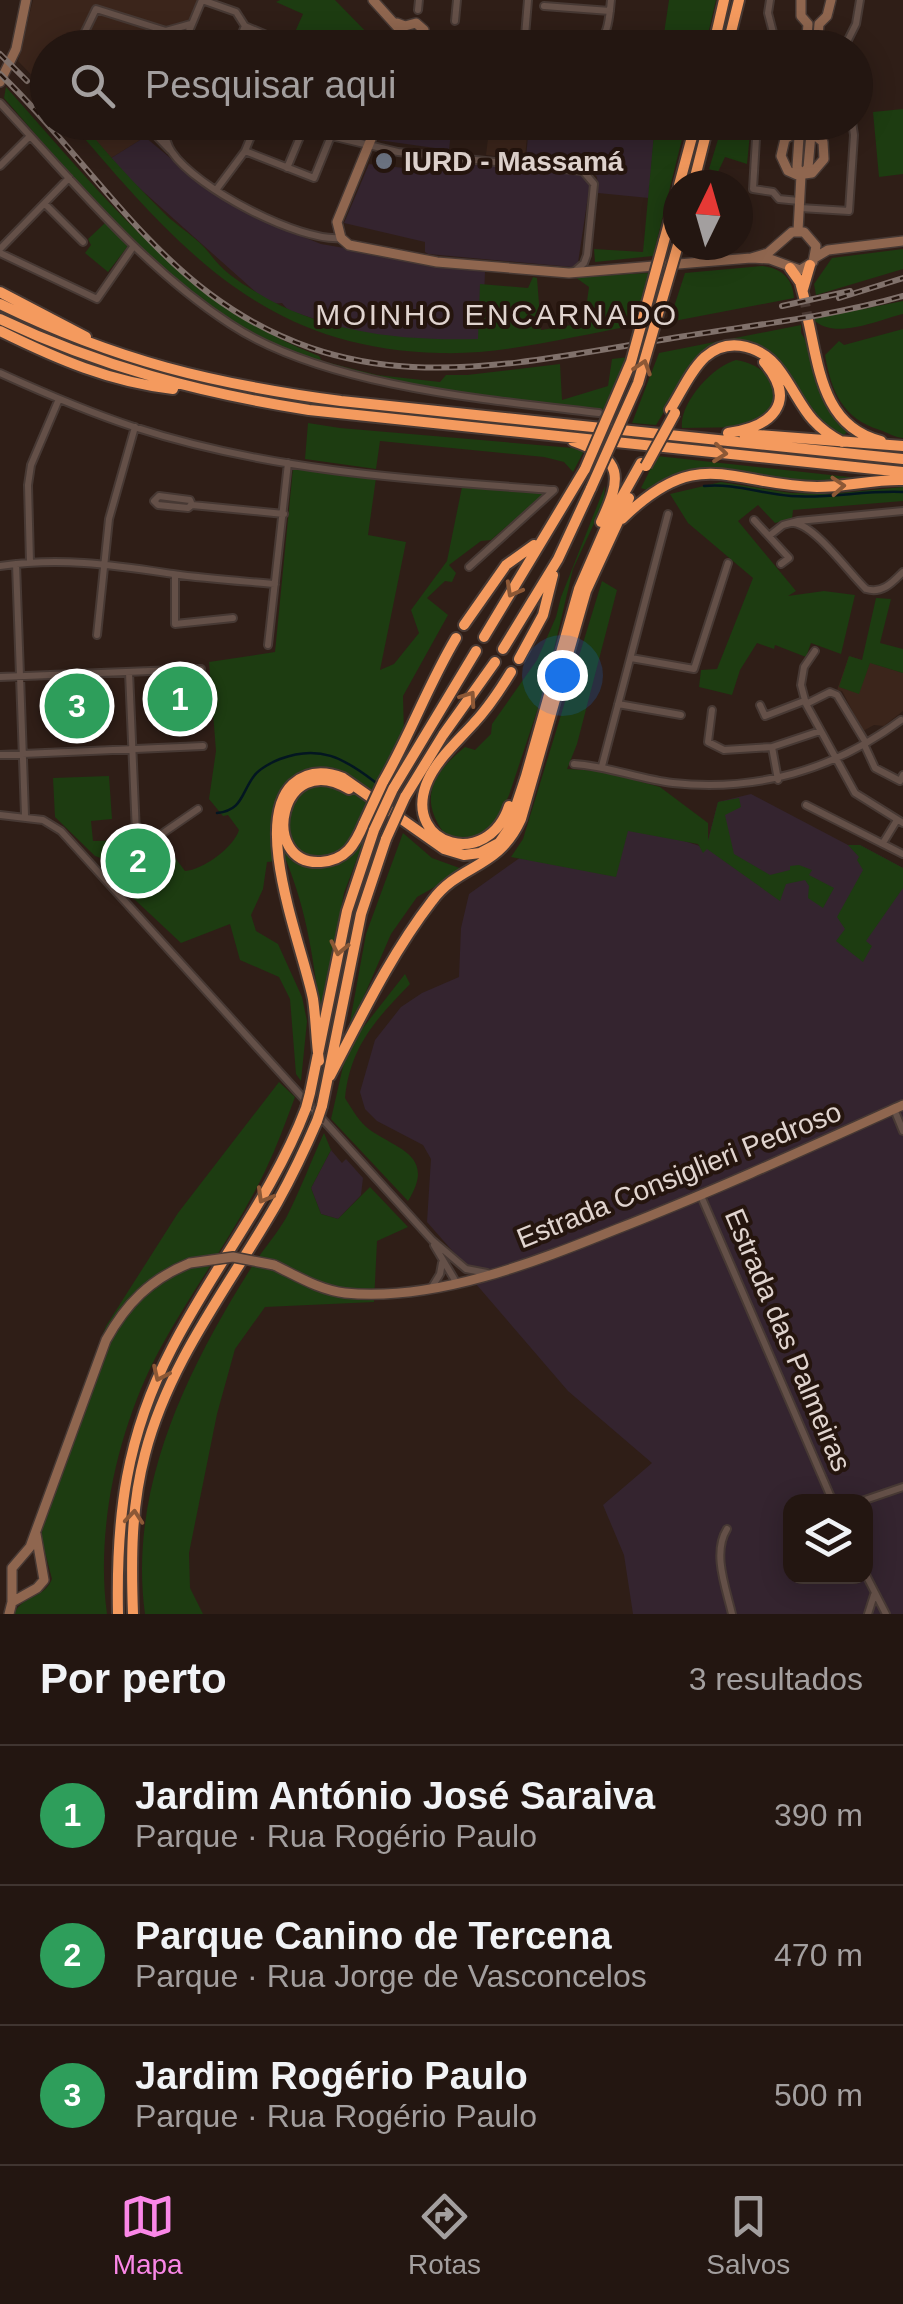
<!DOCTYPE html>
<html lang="pt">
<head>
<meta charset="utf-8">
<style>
	body { margin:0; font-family:Arial,sans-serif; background:#2f231f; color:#f1f3f6 }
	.controls { position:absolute; right:30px; bottom:30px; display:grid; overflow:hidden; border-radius:20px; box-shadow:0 5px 25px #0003 }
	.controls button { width:90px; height:90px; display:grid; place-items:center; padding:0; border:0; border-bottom:2px solid #403531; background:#231611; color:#f1f3f6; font:50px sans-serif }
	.compass { position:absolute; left:663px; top:170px; width:90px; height:90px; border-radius:50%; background:#231611; box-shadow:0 5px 25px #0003; rotate:5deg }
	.you { position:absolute; left:562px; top:675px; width:35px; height:35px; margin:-25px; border:8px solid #fff; border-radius:50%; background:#1a73e8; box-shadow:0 0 0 15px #1a73e833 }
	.badge { display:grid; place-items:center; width:65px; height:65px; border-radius:50%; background:#fa87e7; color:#fff; font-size:32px; font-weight:700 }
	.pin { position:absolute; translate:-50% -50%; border:5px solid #fff; box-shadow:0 2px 10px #0006 }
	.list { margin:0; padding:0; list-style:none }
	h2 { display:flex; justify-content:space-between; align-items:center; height:130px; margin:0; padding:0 40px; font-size:42px }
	h2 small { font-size:32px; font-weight:400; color:#a39f9f }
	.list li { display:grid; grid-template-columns:65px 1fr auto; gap:30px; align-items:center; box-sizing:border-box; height:140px; padding:0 40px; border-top:2px solid #403531 }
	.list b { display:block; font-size:38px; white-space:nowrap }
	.list p { margin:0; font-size:32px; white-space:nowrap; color:#a39f9f }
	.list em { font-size:32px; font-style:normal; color:#a39f9f }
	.icon { flex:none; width:55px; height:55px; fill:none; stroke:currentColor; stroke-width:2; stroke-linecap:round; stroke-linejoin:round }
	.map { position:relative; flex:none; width:903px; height:1614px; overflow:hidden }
	.search { position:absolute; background:#231611; box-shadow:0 5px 25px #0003; left:30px; right:30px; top:30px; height:110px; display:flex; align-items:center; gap:25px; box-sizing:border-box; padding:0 35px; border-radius:55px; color:#a39f9f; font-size:38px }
	.sheet { height:550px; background:#231611 }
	nav { display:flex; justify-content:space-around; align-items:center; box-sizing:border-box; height:140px; border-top:2px solid #403531; background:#231611; font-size:28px; color:#a39f9f }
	nav a { display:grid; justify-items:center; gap:5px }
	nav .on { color:#fa87e7 }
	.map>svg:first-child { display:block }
</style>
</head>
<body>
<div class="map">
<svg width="903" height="1614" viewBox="0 0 903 1614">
	<rect width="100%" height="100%" fill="#2f1e17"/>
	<!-- built -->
	<path fill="#3b251b" d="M33,0H197L178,47L48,48L47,91L18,61Z
		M490,122L528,123L525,159L486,155Z
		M75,123H155L145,137L108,160Z
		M849,656L903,673V711L884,726L874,725L863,731L842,691L837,690Z"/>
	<!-- industrial -->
	<path fill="#34242f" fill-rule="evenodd" d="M386,122L452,123L449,150L378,140Z
		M529,123H655L649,198L598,193L597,177L589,168L526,159Z
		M145,137L209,190L251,216L321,244L485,272L482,344L371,338L288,310L282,303L269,304L108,160Z
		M440,161L577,172L585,176L590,183L578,263L572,267L428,254L425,252V242L344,223L369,164L439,172Z
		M751,794L848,845H860L903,868V1614H633L624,1555L603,1505L652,1463L568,1391L476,1284L463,1263L427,1222L431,1159L423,1145L377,1121L365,1109L360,1092L375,1040L401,1007L422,993L459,977L461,928L469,894L521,857L622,821L706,848L718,802ZM790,1502H866V1576H790Z
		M331,1150L342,1163L346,1159L363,1178L361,1195L338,1219L321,1214L311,1188Z"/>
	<!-- green -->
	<path fill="#1d3c11" d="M280,0H335L381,47H330L295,32L303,14L276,2Z
		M669,0H716L705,47H662Z
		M6,87C99,190 185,305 319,356L322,361L377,375L440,382L446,375H467L560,364L562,400L608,386L612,359L629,357L606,410C488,401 333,385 232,320C142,263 73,177 4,98Z
		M903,109V174L879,177L873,112Z
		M71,123H82C107,154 135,184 164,213C178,227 198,238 210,254C222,270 237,281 256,292C322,333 402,341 478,339L480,284L528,288L533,277L537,278L541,330L584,323L589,287L575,277L649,273L637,325C573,336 505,355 440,353C262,349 178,247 71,123Z
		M655,123H686L653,256L595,262L594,249L643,252Z
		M723,123H751L747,164L725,157L718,172L709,169Z
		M106,222L128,246L108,272L85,253L91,245L88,239Z
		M903,249V269L816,295L814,284L832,258Z
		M762,266C782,268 793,279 794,298L669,322L685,273Z
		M903,301V314C878,320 833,341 813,319Z
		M801,325V333L810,347L824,402L847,432L843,436L831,431L811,411L776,357L747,342L717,344L694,363L656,425L632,423L659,353Z
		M903,329V438C893,437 889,433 880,430C843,419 831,391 825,355L839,341L844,345Z
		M736,360C762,364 782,382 771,410L750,427L682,428C679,403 713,366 736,360Z
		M308,423L340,428L585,449L573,472L564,462L544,457L380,441L376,469L305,459Z
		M657,456L858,478L860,482L817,485L715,470L650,491L641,488Z
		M293,468L376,478L368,535L406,542L380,670L394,664L419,633L411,610L447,561L462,487L545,493L491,540L481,541L449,565L456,573L452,582L445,581L427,598L448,615L403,696L404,735L344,893L321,1017C313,959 308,915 286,860L267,862L263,889L251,915L256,931L278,944L302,997L307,1021L301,1081L296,1074L290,999L279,977L240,960L230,924L181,943L116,882L117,873L133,857L147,858L148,866L163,867L164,843L185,871C203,870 234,847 239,830L228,815L223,816L209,799L216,751L209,662L275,652Z
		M721,482L791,493L830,494L903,487V501L793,510L792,519L775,523L758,505L738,521L796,591L788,596L824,591L855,595L841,654L811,643L806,657L775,645L774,649L757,643L740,670L732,695L699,687L701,670L717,669L753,578L688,523L670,494Z
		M605,486L604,502L573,569L545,687L509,795L494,827L480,839L468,841L447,837C417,799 432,774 465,747L475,750L491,734L492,724L537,660L556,617L561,597Z
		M602,581L617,590L577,744L567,769L601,771L660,787L708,823V841L718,802L739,798L741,807L725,815L734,854L770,875L790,870V866L799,865L812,870L809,875L834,888L823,908L808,898L809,886L805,880L786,884L780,901L707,849L703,853L698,844L628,831L616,877L511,857L523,839Z
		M876,598L891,599L880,643L903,649V673L870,663L859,694L839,687L849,656L862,660Z
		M204,674L206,720L155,723L153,677Z
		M103,680L106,726L50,728L47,683Z
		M109,776L112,819L91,821L93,841L138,840L106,860L95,856L55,817L53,778Z
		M403,833L432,858L465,870L417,897L391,934L348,1033L366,934Z
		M848,845H860L903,868V888L866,941L872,946L863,962L836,941L845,929L837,917L863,870L857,860L859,857Z
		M405,974L410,984C376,1019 350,1047 345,1098C352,1109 359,1122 370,1130C399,1150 436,1156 408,1201L331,1119L344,1062L358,1034Z
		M279,1082L295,1097C286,1121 277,1146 266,1169C237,1230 194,1287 161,1347C119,1424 95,1527 107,1614H14C22,1595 44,1599 52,1579L41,1537L50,1491L84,1384L106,1326L178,1213Z
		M324,1133L331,1150L311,1188L321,1214L338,1219L370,1187L408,1227L377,1241L374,1302L265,1307L235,1349L217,1414L189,1553L190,1588L203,1614H145C128,1490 186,1371 251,1268C262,1251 276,1235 286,1218C300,1191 311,1161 324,1133Z"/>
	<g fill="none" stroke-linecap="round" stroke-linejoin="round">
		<!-- stream -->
		<path stroke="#031621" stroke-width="2.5" d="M704,486C735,483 761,494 791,496C829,499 865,490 903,492
			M217,813C243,810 241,793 254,776C259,769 272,762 280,759C319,744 344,758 375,782"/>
		<!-- highway-tunnel -->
		<path stroke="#4a3933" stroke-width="10" stroke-dasharray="10 5" stroke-linecap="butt" d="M804,297L808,320"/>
		<defs>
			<path id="street" d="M202,0L236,12L245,26L290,45L288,48
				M770,0L768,13L777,48
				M544,6L610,11
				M418,10L419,0
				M455,21L457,0
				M166,31L191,24
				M421,42L490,48
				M80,48V42L96,9L166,31L179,48
				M182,48L202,0
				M236,48L245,26
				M524,48L528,0
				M593,48C609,37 609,18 611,0
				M844,48L856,24L860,0
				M0,103C72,180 141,266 230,324C324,386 488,400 599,413
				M143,122L170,150
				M162,122C164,132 166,144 172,152C196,188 299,242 341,238
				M757,122L753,189L773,192L779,199L799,201
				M331,136L398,152L583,171L594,184L587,255L584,263L576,270
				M245,151L314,178L331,136L305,125L287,168
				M0,166L30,136
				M216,190L245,151L257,122
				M45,204L83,242
				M800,208L849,211L854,135L852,122
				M0,249L69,178
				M0,253L97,299L133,247
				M0,373C44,393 88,412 134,427C269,471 414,480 554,490
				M192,505L188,508L158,505L154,501L159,496L190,500L192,505L284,514
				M754,520L789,558L781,564
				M794,523C816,526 849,573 866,589C882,594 892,583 903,572
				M769,536L783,525L798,521L903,511
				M30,562L28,485L31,465L59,399
				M16,564L25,815
				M0,566C62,557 112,565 173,574C207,579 241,581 275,584
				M469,567L553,491
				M175,575V624L233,618
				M97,635L109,519L135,427
				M268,645L288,463
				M815,651L804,667L801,685L806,704L855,793L903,823
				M631,658L694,669L728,563
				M129,672L136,833
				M0,677L201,669
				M618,704L681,715
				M806,704L830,692L837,695L866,743
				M760,705L765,716L804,701
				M712,710L708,742L724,750L772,747
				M864,744L875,768L900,781L903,775
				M0,755L203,746
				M574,764C608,766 639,779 673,783C756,792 834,770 901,720
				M602,766L668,514
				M778,780L772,747L820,731
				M806,805L903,854
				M0,815L43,820L61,831L432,1240L466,1269L487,1273
				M883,843L897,820
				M102,875L198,809
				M894,1109L903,1131
				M701,1196L833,1502
				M434,1245L456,1282
				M432,1287L440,1274L442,1263
				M859,1502L903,1487
				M727,1529C712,1553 726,1588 732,1614
				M866,1575L886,1614
				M868,1614L874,1595"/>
			<path id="secondary" d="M373,0L401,31L407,48
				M801,0V16L808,24
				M397,23L405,26L416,23L424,30L422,40L409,48
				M819,24L827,16L831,0
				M806,48L808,24
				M817,48L819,24
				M0,82L16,49L26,0
				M378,122L337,222L341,238L349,245L437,262L569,273L751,258L770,259L800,270L813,262L816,246L804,232H792L768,253L751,258
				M800,130L785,139L781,156L788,171L797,175L812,173L824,159L823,142L811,132
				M803,173L808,168L812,122
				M798,231L801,175L797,167L800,122
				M816,257L828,250L903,241
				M274,1265C297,1276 319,1290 345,1293C435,1302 535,1262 617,1229C714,1191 808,1148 903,1105
				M12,1602L37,1588L44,1580L36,1534
				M9,1614L12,1602V1568L30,1547L106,1340C126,1304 150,1279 190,1263"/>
			<path id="highway" d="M713,48L724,0
				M727,48L739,0
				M679,185L696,122
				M693,185L709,122
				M664,241L678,190
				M790,268L800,282L804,297
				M803,289L810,265
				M0,292L86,337
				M0,304C117,361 213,384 341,401L903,459
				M0,319C99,366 200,393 309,410L903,472
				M808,320C819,368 823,427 881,441
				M0,331C57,359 110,382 173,389
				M670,410C681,393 690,371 705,357C730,335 764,347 781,372C803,403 805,422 842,442
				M728,433C771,427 799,403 764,362
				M744,434L903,446
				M573,441C624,459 622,477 601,522
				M622,519C699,443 729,485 817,487C846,487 874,479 903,480
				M464,625L506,565L534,545
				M484,637L585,469
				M503,649L558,559L591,488
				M519,659L543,615L553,575
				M383,782C410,735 428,685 456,638
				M349,789C279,747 258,866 321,862C346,860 355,845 364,823
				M393,789L476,651
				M405,797L443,735L495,662
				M509,806C488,870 404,846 426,785C435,761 457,742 474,723C489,707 500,690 511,672
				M319,1061C316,1040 316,1019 313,999C303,948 251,823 293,784C308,771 325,771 343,778L444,849L464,855L480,853L499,843L508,830L526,776L579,589L609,520L641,463
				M330,1076C361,1017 391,954 432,901C460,863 498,870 521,819L586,591L629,498
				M310,1093L347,911L374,830
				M322,1106L361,914L386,839
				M118,1614C116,1516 126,1436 172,1348C214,1266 273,1195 306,1108
				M133,1614C131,1559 131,1507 145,1454C169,1361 230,1285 277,1203C292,1176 305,1149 317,1121"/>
		</defs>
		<!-- street casing -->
		<use href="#street" stroke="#473934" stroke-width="10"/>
		<!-- secondary casing -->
		<use href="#secondary" stroke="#473934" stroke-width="12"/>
		<!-- highway casing -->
		<use href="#highway" stroke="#473934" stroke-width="14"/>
		<!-- street -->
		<use href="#street" stroke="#645048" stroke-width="6"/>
		<!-- secondary -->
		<use href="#secondary" stroke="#8f664f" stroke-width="9"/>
		<!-- highway -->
		<use href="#highway" stroke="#f49a5e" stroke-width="10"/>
		<defs>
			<path id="rail" d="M0,54L27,81
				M0,74C73,144 129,233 210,294C361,406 509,364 679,337C753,325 830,317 903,296
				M839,298L903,278
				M782,306L850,291"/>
		</defs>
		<!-- rail casing -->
		<use href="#rail" stroke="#80716b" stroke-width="6"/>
		<!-- rail -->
		<use href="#rail" stroke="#25150e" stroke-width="2.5" stroke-dasharray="8" stroke-linecap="butt"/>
		<defs>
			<path id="secondary-bridge" d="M190,1263L233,1257L274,1265"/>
			<path id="highway-bridge" d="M646,466L675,413
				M585,469L631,362L664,241
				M591,488L638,383L678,245
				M364,823L383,782
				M374,830L393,789
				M386,839L405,797
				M306,1108L310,1093
				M317,1121L322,1106"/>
		</defs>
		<!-- secondary-bridge casing -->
		<use href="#secondary-bridge" stroke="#473934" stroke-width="12" stroke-linecap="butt"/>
		<!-- highway-bridge casing -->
		<use href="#highway-bridge" stroke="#473934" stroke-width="14" stroke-linecap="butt"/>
		<!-- secondary-bridge -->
		<use href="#secondary-bridge" stroke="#8f664f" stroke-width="9"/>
		<!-- highway-bridge -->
		<use href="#highway-bridge" stroke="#f49a5e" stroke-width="10"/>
	</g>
	<!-- one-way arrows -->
	<defs><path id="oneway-chevron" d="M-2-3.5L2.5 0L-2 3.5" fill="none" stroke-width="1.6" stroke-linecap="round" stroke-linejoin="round" transform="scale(2.5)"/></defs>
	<g stroke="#8c5836">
		<use href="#oneway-chevron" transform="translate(643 367) rotate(-72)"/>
		<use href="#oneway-chevron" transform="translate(720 453) rotate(6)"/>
		<use href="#oneway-chevron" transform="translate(838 486) rotate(-4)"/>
		<use href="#oneway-chevron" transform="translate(513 590) rotate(119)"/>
		<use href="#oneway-chevron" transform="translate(469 698) rotate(-55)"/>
		<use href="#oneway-chevron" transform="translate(339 948) rotate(102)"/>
		<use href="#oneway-chevron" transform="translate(264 1196) rotate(120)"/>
		<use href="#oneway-chevron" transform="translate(160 1374) rotate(115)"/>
		<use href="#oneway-chevron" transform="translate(134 1517) rotate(-85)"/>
	</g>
	<!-- markers -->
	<circle fill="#6b7280" stroke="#25150e" stroke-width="4" cx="384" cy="161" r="10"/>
	<g text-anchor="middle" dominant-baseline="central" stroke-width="8" stroke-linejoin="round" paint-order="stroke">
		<!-- poi labels -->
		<g font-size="28" font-weight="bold" fill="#e0d4cf" stroke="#25150e" text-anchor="start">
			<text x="404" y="161">IURD - Massamá</text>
		</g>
		<!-- street labels -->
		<g font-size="28" fill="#e0d4cf" stroke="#25150e">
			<text transform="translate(679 1175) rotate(-22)">Estrada Consiglieri Pedroso</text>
			<text transform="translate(788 1340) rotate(67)">Estrada das Palmeiras</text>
		</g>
		<!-- neighbourhood labels -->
		<g font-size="30" letter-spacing="2.5" fill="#e0d4cf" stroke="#25150e">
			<text x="497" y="314">MOINHO ENCARNADO</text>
		</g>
	</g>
</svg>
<div class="controls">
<button><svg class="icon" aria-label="layers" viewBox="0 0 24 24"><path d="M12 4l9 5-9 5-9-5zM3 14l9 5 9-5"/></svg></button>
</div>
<svg class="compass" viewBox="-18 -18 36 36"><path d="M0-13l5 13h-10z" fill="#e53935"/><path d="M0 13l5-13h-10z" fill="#a39f9f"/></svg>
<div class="you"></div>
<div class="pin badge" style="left:180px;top:699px;background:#2e9e5b">1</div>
<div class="pin badge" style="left:138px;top:861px;background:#2e9e5b">2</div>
<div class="pin badge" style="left:77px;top:706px;background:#2e9e5b">3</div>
<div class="search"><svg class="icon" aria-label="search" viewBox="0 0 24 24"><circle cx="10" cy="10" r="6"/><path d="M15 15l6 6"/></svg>Pesquisar aqui</div>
</div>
<section class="sheet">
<h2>Por perto<small>3 resultados</small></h2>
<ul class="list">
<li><span class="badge" style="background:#2e9e5b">1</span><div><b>Jardim António José Saraiva</b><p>Parque · Rua Rogério Paulo</p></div><em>390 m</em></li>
<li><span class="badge" style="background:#2e9e5b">2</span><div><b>Parque Canino de Tercena</b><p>Parque · Rua Jorge de Vasconcelos</p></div><em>470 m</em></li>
<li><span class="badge" style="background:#2e9e5b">3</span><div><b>Jardim Rogério Paulo</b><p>Parque · Rua Rogério Paulo</p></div><em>500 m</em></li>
</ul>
</section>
<nav>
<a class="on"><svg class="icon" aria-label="map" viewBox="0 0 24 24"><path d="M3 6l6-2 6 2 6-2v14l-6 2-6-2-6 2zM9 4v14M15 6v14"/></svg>Mapa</a>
<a><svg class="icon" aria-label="directions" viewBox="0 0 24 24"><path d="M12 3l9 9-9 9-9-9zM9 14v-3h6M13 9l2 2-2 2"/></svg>Rotas</a>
<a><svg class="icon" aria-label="saved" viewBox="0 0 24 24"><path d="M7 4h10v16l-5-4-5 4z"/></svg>Salvos</a>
</nav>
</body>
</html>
